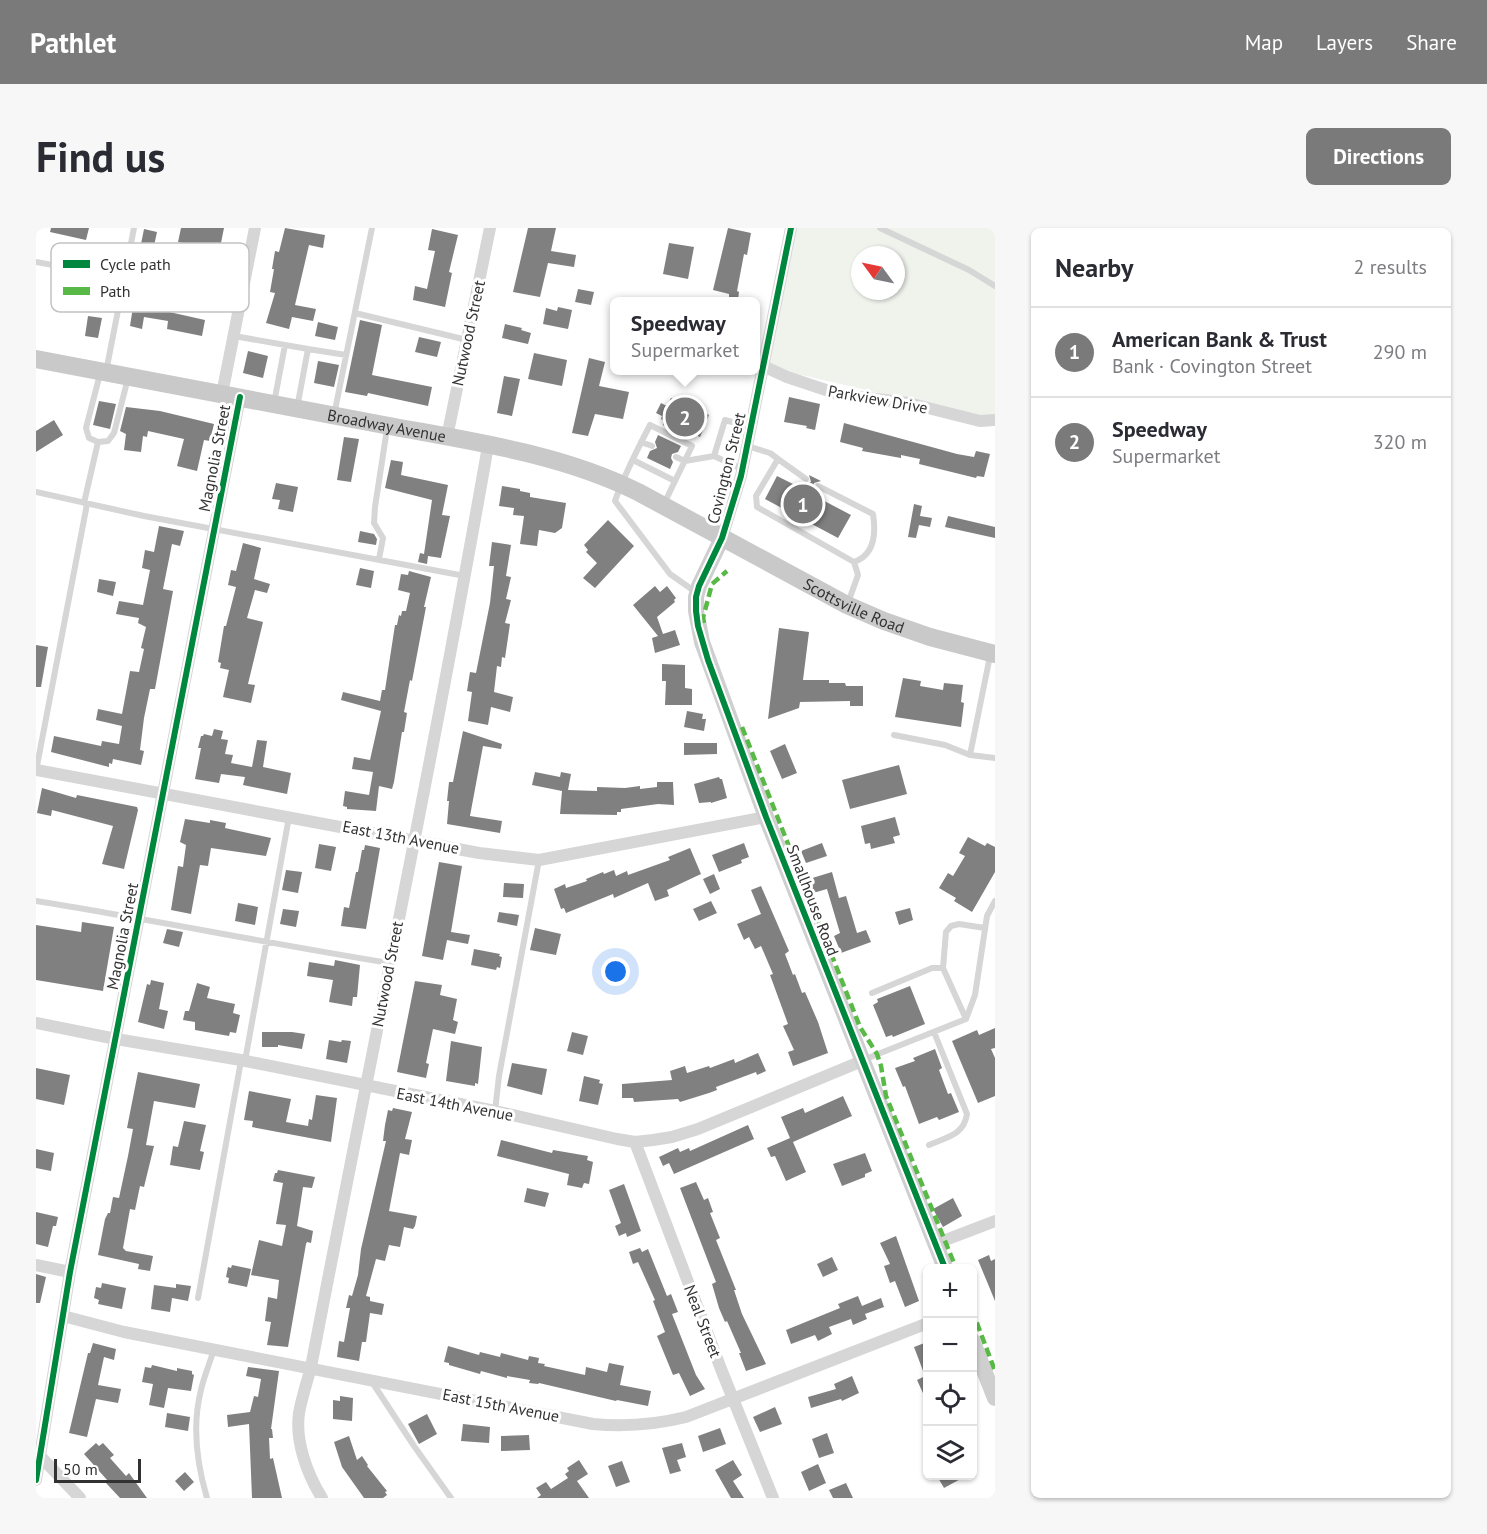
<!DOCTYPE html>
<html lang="en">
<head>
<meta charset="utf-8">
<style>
	body { margin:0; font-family:"PT Sans",sans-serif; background:#f7f7f7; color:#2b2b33 }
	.controls { position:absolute; right:18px; bottom:18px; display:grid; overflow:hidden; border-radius:9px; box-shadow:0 2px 4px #0004 }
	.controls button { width:54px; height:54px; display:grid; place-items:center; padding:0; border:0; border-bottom:2px solid #e1e1e2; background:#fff; color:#2b2b33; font:30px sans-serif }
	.compass { position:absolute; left:815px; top:18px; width:54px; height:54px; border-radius:50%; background:#fff; box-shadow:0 2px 4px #0004; rotate:303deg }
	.scale { position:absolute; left:18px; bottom:15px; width:87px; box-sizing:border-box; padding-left:6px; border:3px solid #323232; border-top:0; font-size:16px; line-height:21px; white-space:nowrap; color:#323232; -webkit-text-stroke:4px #fff; paint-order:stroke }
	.you { position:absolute; left:580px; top:744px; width:21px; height:21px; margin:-15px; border:4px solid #fff; border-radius:50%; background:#1a73e8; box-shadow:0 0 0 9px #1a73e833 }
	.badge { display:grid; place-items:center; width:39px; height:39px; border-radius:50%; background:#7a7a7a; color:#fff; font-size:20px; font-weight:700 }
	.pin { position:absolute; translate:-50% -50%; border:3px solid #fff; box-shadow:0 2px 6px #0006 }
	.popup { position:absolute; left:574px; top:69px; width:150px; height:78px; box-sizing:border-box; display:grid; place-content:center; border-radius:9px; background:#fff; filter:drop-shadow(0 2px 4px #0005); font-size:20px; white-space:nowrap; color:#7c7c81 }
	.popup b { font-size:22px; color:#2b2b33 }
	.popup::after { content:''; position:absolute; left:50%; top:100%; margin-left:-12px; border:12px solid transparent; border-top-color:#fff }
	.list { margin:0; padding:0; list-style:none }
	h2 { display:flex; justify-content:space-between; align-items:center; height:78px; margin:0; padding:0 24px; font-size:26px }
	h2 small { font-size:20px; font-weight:400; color:#7c7c81 }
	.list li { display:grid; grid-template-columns:39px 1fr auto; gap:18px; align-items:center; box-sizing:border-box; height:90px; padding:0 24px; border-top:2px solid #e1e1e2 }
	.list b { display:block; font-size:22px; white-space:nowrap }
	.list p { margin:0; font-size:20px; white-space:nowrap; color:#7c7c81 }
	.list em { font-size:20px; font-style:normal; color:#7c7c81 }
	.icon { flex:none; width:33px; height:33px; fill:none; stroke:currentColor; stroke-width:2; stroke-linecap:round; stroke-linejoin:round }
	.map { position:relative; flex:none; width:959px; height:1270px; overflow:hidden; border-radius:9px }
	header { display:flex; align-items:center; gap:36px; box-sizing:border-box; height:84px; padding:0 30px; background:#7a7a7a; color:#fff }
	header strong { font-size:28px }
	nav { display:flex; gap:33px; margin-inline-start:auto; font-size:21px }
	.intro { display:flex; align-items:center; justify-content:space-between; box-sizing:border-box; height:144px; padding:0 36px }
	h1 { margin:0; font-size:42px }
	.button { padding:15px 27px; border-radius:9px; background:#7a7a7a; color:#fff; font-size:21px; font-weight:700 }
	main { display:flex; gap:36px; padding:0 36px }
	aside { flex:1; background:#fff; border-radius:9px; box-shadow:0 2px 4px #0004 }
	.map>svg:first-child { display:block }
</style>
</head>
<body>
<header>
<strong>Pathlet</strong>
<nav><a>Map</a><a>Layers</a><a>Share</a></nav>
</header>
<div class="intro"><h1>Find us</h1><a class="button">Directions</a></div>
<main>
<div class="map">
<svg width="959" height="1270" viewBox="0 0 959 1270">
	<rect width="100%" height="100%" fill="#fff"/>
	<!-- green -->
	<path fill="#f0f2ec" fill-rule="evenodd" d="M756,0H959V192L727,138ZM824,27H860V63H824Z"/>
	<!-- building -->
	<path fill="#808080" d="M15,0H53L50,12L14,4Z
		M145,0H188L182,30L177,29L171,54L147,49L155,17L142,14Z
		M249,0L289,7L287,20L273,17L259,77L280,81L277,93L256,89L253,101L230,95L239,65L234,64L238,41H236L239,23L243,24Z
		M492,0H520L515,23L540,27L538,39L512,35L504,69L477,64Z
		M692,0L715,5L711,27L708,26L701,63L703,64L702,72L693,71V66L677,62Z
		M108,1L121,4L118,18L105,16Z
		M396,1L422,7L413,44L416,45L409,79L377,72L379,58L391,61L399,23L392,22Z
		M633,15L658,19L652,51L627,46Z
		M23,46L41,50L34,81L16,77Z
		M542,61L558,64L555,77L539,74Z
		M92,69L103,71L102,77L169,92L166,108L131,101L132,93L108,89L106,101L94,98L97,79L91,78Z
		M522,79L536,82L532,101L507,96L510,80L521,83Z
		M52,88L66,90L62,110L49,108Z
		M324,92L346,97L336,147L396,159L392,178L332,165L331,168L309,164Z
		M282,94L302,99L299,112L279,108Z
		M469,96L486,100L485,102L495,105L492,116L466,110Z
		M383,109L405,114L401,129L379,124Z
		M212,123L232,128L227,150L207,145Z
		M498,125L531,132L526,158L492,151Z
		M553,130L569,134L563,158L593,164L587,191L559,186L552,208L536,205Z
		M282,133L303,137L298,159L278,155Z
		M468,148L484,151L476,188L461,185Z
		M753,169L784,176L779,202L770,200L771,198L748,194Z
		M635,170L673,187L664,209L652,203L649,209L627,197L629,193L625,191L626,188L620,185L625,175L631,178Z
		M63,173L80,176L74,201L57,197Z
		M90,179L124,183L178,196L174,213L168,212L161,243L141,238L148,211L112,203L111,209L107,208L105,224L88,222L90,206L84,203Z
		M18,192L27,207L0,224V203Z
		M808,195L921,226L938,229L940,223L954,226L948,249L941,248L940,250L883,236L884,231L865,227V230L826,223L827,220L804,214Z
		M622,207L645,218L642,224L636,226L635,230L637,234L634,241L611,230L614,223L621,220L619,214Z
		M308,209L323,211L315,254L301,252Z
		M355,232L367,234L365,247L412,257L406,287L414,288L405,330L392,328L391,336L382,334L384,325L388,326L396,272L349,260Z
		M773,247L785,253L778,255L777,259L779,263L777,267L815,287L802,310L729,271L741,248L765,260L767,255L772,256L775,254Z
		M240,255L262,259L257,284L242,281L244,272L236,271Z
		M466,258L484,261V263L494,265V269L530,275L526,300L519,305L503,302L501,318L484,316L488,288L477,287L478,280L463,278Z
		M878,276L886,278L884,288L896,290L894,299L883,297L880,310L872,309Z
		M912,288L959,299V310L909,299Z
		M572,292L598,318L559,360L547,350L561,335L550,324L552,322L548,317Z
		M123,298L148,303L144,318L136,316L127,361L137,363L119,461H114L108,490L104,522L108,523L105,537L77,531L76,536L73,535V539L15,524L18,508L65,518L66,513L83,516L86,498L60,492L62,481L86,486L94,443L103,444L108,421L105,420L110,399L102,395L103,390L80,386L83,373L107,377L114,342L106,340L109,322L118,324Z
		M324,303L338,306L341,311L340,317L322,314Z
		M456,314L475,317L470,348L475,349L470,371L475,372L469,395L474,396L469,430L466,429L465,439L461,438L458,464L477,469L474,484L455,479L452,497L432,493L436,464L431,463L434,444L440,445L454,375L458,338H453Z
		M207,315L225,320L218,351L234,356L231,365L219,362L211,390L227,394L212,456L219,457L215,475L187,469L193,442L184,440L185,435L182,434L188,398H190L200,359L192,357L195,342L200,343Z
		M324,340L338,343L335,360L320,357Z
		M373,343L395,349L388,379H390L376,453L374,452L368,484L371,485L368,504H366L358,554L356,561L343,558L340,583L311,581V579L307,578L309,563L333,567L337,544L316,541L318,529L334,532L345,483L305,472L307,464L344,473L346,462H349L359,397H361L363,387L365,388L366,383H370L374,365L362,362L365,346L372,347Z
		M63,351L80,354L77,368L61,364Z
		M619,358L624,364L631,358L640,370L638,372L639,374L621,389L627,406L639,402L644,417L619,425L616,410L622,408L597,377Z
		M743,400L773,404L767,452H793V455H809L810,458H827V478H814V473L764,474L763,480L732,491Z
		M0,417L12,419L5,459H0Z
		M626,436L649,437V460L656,461V477H629L630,453H626Z
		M867,450L885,453L884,458L907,462L908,455L927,457L925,474L928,475L925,499L859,489Z
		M651,483L667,486L666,491H670L668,503L648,499Z
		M178,501L187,503L185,511L192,512L189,526L197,527L195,535L216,539L221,512L231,513L227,539L255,545L251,566L207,557L209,549L185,546L183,555L159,551L165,520H162L165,508H167L168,506L176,508Z
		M427,503L466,516L465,521L447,518L434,588L466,593L464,605L411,596L413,573H411L413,554H417Z
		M648,515H681V526L648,527Z
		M749,516L761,545L746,551L734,523Z
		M863,537L871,566L814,581L806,552Z
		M499,544L524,549L525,544L535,546L532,562L561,563V559L589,560L604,558V561L621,559V554H637L638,577L622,576L585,581V584H581V587L524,586L526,563L496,557Z
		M683,549L684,551H686L691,570L675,575V574L663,575L658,556Z
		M6,560L40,570L41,567L101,579L102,582L88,641L66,636L77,598L16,582L15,588L1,585Z
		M859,589L864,607L857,609L859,615L835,621L834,615L829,616L825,598Z
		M149,591L174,595V592L190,595L189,600L235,610L230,628L175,620L172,638L164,637L155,686L135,682L142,638L147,639L150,617L144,614Z
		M932,609L949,618L951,615L959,619V644L936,684L918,673L920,670L903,660L912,645L917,648L929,628L923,625Z
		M708,615L713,629L705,632L706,635L683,644L676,627Z
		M786,615L791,628L770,635L765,623Z
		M283,616L300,619L295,643L279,640Z
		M329,617L344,620L330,701L305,698L308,679L313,680L320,644H322L326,622H328Z
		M654,620L665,646L631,662L633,668L619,673L612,655L578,670L577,666L530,685L528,680L525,681L518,661L529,656L530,660L551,653L550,651L567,644L568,646L578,642L580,648L591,643L592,647L634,632L632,629Z
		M403,634L426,638L415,704L434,707L432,716L411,712L407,732L386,728Z
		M250,642L266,644L262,665L246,662Z
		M796,644L803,670L810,668L821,705L830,702L835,714L805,725L798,708L804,705L791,661L777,665L773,651Z
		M678,646L684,661L674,666L667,651Z
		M468,655L488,656L487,670L467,669Z
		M725,658L753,723L749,726L757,747L759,746L766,765L769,764L782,794L792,825L757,838L752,824L758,822L747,798L752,796L734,747L737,746L725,718L719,721L713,709L708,712L701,696L725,686L715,662Z
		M675,673L681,685L663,693L657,681Z
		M202,675L222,679L219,697L199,693Z
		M874,680L877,692L863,697L859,684Z
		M247,681L263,683L260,699L244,696Z
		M463,684L483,687L481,698L461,694Z
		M46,694L78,699L67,763L0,752V697L45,704Z
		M499,700L525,706L520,727L494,722Z
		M131,701L147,704L143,719L127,715Z
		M438,721L464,726L463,728L466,729L464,740L461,739L460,742L435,737Z
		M299,732L324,737L321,769H317L316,778L293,774L297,752L271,748L273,734L298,738Z
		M115,752L128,755L123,781L132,783L128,801L102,794L111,756L114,757Z
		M379,753L406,757L404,767L421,771L417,792L422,794L419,806L397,801L390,835L393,836L390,850L361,844Z
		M161,755L174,759L171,770L199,776L197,785L204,787L200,805L194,804L193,808L159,802V794L147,792L149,783H153Z
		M874,758L889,796L857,809L856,807L850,809L837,777L842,774L841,771Z
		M959,800V820L955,821L959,830V868L942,875L916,813L941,802L943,807Z
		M226,804H256L269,806L266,821L242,817V819H226Z
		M536,804L552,808L547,827L531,823Z
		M293,812L305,814L306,812L315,813L311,835L290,831Z
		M415,813L446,819L442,856L439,855V858L410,853Z
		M899,821L906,840L903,842L912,866L915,865L923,884L903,892L901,889L883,896L869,858L867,859L859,840L879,833L877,830Z
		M722,825L730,843L721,847L720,844L680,859L681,862L673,865L644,874L642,871L598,874L597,870H586V856L636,852L634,843L649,838L651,845L673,838L674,840L698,831L699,835Z
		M476,835L511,841L506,867L471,858Z
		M0,840L34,847L28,877L0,871Z
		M102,844L164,856L159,880L118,873L110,917L118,918L108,959L104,958L99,982L94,981L87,1020L90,1023L117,1028L114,1043L102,1041L103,1036L62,1027L69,991L72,985H74L77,969L83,970L92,928L97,901L91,900Z
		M548,848L564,852L563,855L567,856L562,877L543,873Z
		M213,863L255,871L250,894L272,898L273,891L276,892L280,867L301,870L295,914L216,899L217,893L208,892Z
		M807,868L816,888L757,914L770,944L750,953L739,928L735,929L731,920L754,910L745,889L767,880L769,885Z
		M357,880L376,884L369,911L376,912L373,927L364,925L353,983L381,988L379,998L377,1001L368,999L364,1019L353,1017L349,1033L340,1031L330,1068L334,1069V1073L348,1076L346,1087L334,1085L330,1114H326L323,1133L301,1129L303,1113L308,1114L314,1080H310L313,1067L316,1068L322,1047L325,1021L350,913H347L349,897L352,882L356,883Z
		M148,893L170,897L164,923L168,924L164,942L134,937L137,918L142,919Z
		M712,897L718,911L638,946L633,935L627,938L623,929L642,920L644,924L653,920L654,923Z
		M465,912L516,925L517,922L552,928L551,932L557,934L553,956L548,955L546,960L531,957L533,946L461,928Z
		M0,921L18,925L15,943L0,940Z
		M829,925L836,943L829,946V949L806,958L797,936Z
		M242,942L279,949L276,960L267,959L261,998L277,1003L275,1015L271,1014L270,1016L252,1119L231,1117L235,1094L229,1093L232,1069L241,1071L243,1052L215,1047L223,1012L246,1018L250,997L240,996L247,955L237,953L239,945H241Z
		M660,954L668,972L672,970L677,984L674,985L684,1010L680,1012L700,1062H698L706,1086L730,1136L710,1143L703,1125H705L691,1093L689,1094L683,1080L676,1056L680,1054L644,960Z
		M588,956L605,1003L591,1009L590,1005L583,1008L579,998L585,995L573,962Z
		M491,960L513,965L509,979L488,974Z
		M917,970L926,988L907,999L897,981Z
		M0,984L22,989L20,998H17L12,1019L0,1016Z
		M860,1008L883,1073L869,1079L859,1053L854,1055L848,1038L854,1036L844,1015Z
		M604,1020L606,1024L612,1021L631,1068L635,1066L642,1084L636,1086L660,1147L669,1161L654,1168L643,1145L637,1147L621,1108L629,1104L617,1073L619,1072L602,1034L597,1036L593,1024Z
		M953,1027L955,1033L959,1031V1073L942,1032Z
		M796,1029L802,1042L787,1049L781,1036Z
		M196,1037L215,1041L211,1059L192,1055L193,1050L190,1049L192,1039L195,1040Z
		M0,1046L10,1049L4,1075H0Z
		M66,1055L90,1060L86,1081L62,1076L63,1072L58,1070L60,1059L65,1060Z
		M140,1056L155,1058L152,1073L136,1070L134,1084L115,1081L118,1057L140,1060Z
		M822,1068L826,1078L845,1070L848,1079L829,1086L831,1091L817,1097L815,1091L793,1099L796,1106L782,1113L779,1107L755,1116L750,1102L804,1080L802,1076Z
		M891,1114V1174L881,1152L889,1148L878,1119Z
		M57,1115L80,1121L78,1132L68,1129L62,1157L85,1161L82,1175L60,1171L51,1209L33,1205L52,1125H54Z
		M412,1118L443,1127L444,1124L464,1129L465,1125L492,1132L493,1128L503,1130L502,1135L509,1136L508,1138L549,1147L550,1139L571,1144L573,1135L588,1138L584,1157L615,1163L612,1178L581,1172L580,1173L503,1155L502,1156L493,1155L494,1152L471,1148V1150L445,1143L444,1146L413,1137V1135L408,1134Z
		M116,1137L141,1143V1140L156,1143V1146L158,1147L155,1163L132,1160L128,1180L113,1177L117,1156L106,1154L109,1139L115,1140Z
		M212,1139L243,1143L235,1201H236L237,1210H233L234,1231L237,1230L246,1270H216L213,1196L192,1199L191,1187L214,1184L218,1168L222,1169L225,1151L210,1148Z
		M816,1148L823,1165L806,1173L805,1171L775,1180L772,1169L800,1161L798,1156Z
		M304,1168L317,1170L316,1193L297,1191V1172L304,1173Z
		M739,1179L746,1196L724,1204L717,1189Z
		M131,1185L154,1189L152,1203L129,1199Z
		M391,1186L401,1206L383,1216L372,1196Z
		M427,1196L454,1199L453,1215L425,1213Z
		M684,1200L690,1216L667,1224L662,1208Z
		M791,1205L798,1225L783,1230L776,1211Z
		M493,1207L494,1222L465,1223V1208Z
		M313,1208L321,1232L326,1228L332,1237L331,1238L351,1263L349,1264L351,1267L347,1270H328L306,1239L298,1214Z
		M60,1215L63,1218L67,1215L78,1227L74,1230L90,1248L93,1245L111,1270H84L70,1255L72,1253L48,1226Z
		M646,1215L650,1229L641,1232L645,1243L634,1246L626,1220Z
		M543,1232L552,1246L541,1253L553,1270H501L505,1267L500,1260L510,1254L515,1261L532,1250L529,1246L533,1243L531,1240Z
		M697,1232L706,1247L697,1253L708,1270H695L679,1242Z
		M586,1233L594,1254L580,1259L572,1238Z
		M782,1236L790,1255L773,1263L765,1244Z
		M149,1244L158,1254L148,1263L139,1253Z
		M901,1248H930L908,1260Z
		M810,1255L817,1270H797L793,1262Z"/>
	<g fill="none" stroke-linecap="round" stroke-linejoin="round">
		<!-- lane -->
		<path stroke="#d6d6d6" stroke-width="6" d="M844,0L933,42L959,58
			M0,34L88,50
			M319,85L431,112
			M198,108L272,121
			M70,144L98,0
			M64,146L50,200L53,210L62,214L72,213L78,205L92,150
			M238,175L249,117
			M261,180L272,121L310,127
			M298,187L336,0
			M605,214L616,218
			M711,218L734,225L742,231L720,268L721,279L818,334L822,347L812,375
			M678,228L689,192L715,199
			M640,229L649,233L678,228L706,241
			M742,231L770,251
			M597,232L639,253L656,218L614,197C601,222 588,247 579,273L634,346L661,365
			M782,258L837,286C840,305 839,327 818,334
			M0,264L108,288L429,348
			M48,275L62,214
			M628,276L639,253
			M343,331L347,310L338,295L339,279L351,201
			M954,428L934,527L959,530
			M858,507L909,517L934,527
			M0,543L51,276
			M0,673C118,692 235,716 353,735
			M836,765L896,740H907
			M930,791L907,740L910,704L915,698L923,696L949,700
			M827,832L930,791L939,767L951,688L959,673
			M209,833L253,589
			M459,883L463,848L503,632
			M893,917C911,909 928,907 931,886L898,804
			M162,1070L205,833
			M336,1154L378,1218L415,1270
			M171,1270C161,1236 156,1197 165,1162C168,1148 174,1135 178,1121"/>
		<!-- street -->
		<path stroke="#d6d6d6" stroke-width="12" d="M727,138L751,149L802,166L872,175L944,193L959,192
			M186,166L219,0
			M411,209L454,0
			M686,310L705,248L755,0
			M0,542L443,625L503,632L730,589
			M0,795L80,811L205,832L459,883L581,911L599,914L617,912L636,909L662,901L826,833
			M599,914L685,1141L737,1270
			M899,1016L959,993
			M0,1037L34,1044
			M27,1088L88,1104L557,1196C590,1199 618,1197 650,1189L892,1095
			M4,1228L44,1270
			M0,1252L34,1044L204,169
			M286,1270C271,1246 259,1213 263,1185C266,1169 271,1154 275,1139C334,832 398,526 452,218"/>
		<!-- secondary -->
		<path stroke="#cfcfcf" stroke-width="16" d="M686,310L663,358L660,369V383L666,414L730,589L909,1040
			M936,1112L959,1170"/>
		<!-- primary -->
		<path stroke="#c9c9c9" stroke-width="18" id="s1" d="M0,131C116,153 232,175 348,197C433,213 524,225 602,264L811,377L848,393L894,409L959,426"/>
		<!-- quiet -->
		<path stroke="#58b947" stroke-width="4.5" stroke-dasharray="9 4.5" stroke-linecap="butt" d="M668,395L667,390L676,356L691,343
			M706,499L824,799L841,826L845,838L850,868L920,1040
			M936,1082L959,1143"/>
		<defs>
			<path id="cycleway" d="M755,0L705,248L686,310L663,358L660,369V383L662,398L672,432L730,589L909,1040
				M0,1252L34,1044L204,169"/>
		</defs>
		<!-- cycleway casing -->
		<use href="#cycleway" stroke="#fff" stroke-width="10"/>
		<!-- cycleway -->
		<use href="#cycleway" stroke="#00873e" stroke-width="6"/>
	</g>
	<g text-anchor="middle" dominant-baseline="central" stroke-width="6" stroke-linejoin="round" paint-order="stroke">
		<!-- street labels -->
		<g font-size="16" fill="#323232" stroke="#fff">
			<text transform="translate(432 105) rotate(-78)">Nutwood Street</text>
			<text transform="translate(842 171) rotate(10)">Parkview Drive</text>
			<text stroke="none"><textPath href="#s1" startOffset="357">Broadway Avenue</textPath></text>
			<text transform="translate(178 230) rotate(-79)">Magnolia Street</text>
			<text transform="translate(690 240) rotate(-76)">Covington Street</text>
			<text stroke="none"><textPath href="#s1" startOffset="862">Scottsville Road</textPath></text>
			<text transform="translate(365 609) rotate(11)">East 13th Avenue</text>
			<text transform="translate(777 672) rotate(69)">Smallhouse Road</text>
			<text transform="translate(86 708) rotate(-79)">Magnolia Street</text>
			<text transform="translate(351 746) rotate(-79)">Nutwood Street</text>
			<text transform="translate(419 876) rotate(11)">East 14th Avenue</text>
			<text transform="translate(667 1093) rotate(69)">Neal Street</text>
			<text transform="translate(465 1177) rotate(11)">East 15th Avenue</text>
		</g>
	</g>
	<!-- legend -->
	<rect x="15" y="15" width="198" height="69" rx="9" fill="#fff" stroke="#c2c2c2" stroke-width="1.5"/>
	<rect x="27" y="32" width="27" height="8" fill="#00873e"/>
	<rect x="27" y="59" width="27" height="8" fill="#58b947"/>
	<g font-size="16" fill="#323232">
		<text x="64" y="42">Cycle path</text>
		<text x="64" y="69">Path</text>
	</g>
</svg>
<div class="controls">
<button>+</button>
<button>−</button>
<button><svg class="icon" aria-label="locate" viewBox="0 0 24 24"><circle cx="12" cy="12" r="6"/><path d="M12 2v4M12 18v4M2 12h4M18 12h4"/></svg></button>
<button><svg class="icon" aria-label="layers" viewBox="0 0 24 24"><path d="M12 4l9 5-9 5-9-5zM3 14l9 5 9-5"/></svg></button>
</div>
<svg class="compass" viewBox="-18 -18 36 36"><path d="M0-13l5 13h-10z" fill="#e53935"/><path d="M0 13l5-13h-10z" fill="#7c7c81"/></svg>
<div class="scale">50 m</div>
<div class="you"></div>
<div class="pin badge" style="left:767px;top:276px">1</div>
<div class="pin badge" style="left:649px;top:189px">2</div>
<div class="popup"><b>Speedway</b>Supermarket</div>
</div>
<aside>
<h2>Nearby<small>2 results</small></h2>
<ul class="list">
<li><span class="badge">1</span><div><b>American Bank &amp; Trust</b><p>Bank · Covington Street</p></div><em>290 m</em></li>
<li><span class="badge">2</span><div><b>Speedway</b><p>Supermarket</p></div><em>320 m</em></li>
</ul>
</aside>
</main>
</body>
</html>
